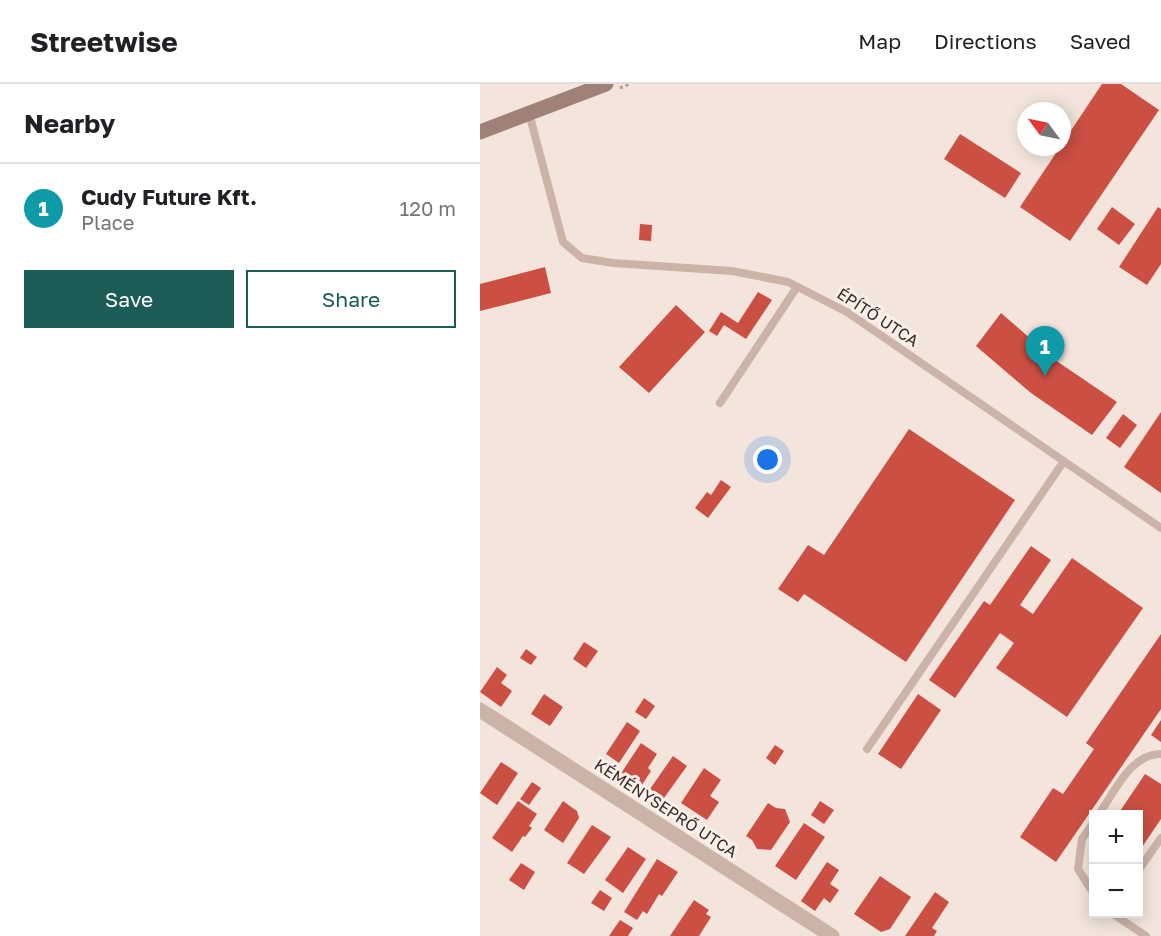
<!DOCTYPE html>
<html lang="en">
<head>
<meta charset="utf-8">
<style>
	body { margin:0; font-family:"Golos Text",sans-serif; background:#f2f2f2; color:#202124 }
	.controls { position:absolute; right:18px; bottom:18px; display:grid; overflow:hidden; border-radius:0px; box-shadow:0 3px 15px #0003 }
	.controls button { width:54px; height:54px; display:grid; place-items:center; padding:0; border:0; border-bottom:2px solid #e0e0e0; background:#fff; color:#202124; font:30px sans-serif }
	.compass { position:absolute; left:537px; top:18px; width:54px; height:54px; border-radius:50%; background:#fff; box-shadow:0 3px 15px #0003; rotate:303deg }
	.you { position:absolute; left:288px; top:376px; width:21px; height:21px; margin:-15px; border:4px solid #fff; border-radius:50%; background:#1a73e8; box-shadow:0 0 0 9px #1a73e833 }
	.badge { display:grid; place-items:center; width:39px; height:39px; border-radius:50%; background:#1b5c57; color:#fff; font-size:20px; font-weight:700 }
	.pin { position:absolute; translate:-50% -50px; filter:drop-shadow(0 2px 3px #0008) }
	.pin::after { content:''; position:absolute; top:32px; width:21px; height:18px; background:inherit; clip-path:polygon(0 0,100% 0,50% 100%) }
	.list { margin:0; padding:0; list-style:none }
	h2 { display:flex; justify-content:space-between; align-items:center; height:78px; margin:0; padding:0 24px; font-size:26px }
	h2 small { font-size:20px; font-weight:400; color:#757577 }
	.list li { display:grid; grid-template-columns:39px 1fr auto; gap:18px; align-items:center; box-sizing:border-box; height:90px; padding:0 24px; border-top:2px solid #e0e0e0 }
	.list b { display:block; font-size:22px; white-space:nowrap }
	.list p { margin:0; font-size:20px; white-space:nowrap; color:#757577 }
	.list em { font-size:20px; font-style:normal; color:#757577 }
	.actions { display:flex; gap:12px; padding:18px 24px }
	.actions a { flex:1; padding:14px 0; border:2px solid #1b5c57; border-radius:0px; text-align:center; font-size:21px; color:#1b5c57 }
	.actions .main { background:#1b5c57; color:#fff }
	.map { position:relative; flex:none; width:681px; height:852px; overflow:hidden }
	header { display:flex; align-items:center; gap:36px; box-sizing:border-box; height:84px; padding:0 30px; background:#fff; border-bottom:2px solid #e0e0e0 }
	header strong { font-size:28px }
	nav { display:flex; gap:33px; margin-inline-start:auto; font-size:21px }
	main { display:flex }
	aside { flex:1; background:#fff }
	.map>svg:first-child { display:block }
</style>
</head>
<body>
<header>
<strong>Streetwise</strong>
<nav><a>Map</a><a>Directions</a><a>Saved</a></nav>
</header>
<main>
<aside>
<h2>Nearby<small></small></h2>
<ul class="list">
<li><span class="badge" style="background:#0f9aa8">1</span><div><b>Cudy Future Kft.</b><p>Place</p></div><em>120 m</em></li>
</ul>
<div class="actions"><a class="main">Save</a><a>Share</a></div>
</aside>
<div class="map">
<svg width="681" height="852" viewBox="0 0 681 852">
	<rect width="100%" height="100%" fill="#f3e5dc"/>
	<!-- building -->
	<path fill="#cb4f42" d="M622,0H641L679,26L590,157L540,123L580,63H582V60Z
		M480,50L541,89L525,114L464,75Z
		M632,123L655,140L639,161L617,145Z
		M678,123L681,125V180L667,201L639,183Z
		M160,140L172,141L171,157L159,156Z
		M65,183L71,209L0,227V200Z
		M278,208L292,216L266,255L244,241L237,252L229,247L241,228L258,239Z
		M196,221L225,248L169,309L139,283Z
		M521,229L575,276L637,318L612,351L551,309L496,262Z
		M681,328V409L644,383Z
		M643,330L657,341L640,364L626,354Z
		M429,345L535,416L426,578L324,510L318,518L298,505L328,461L344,471Z
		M241,396L251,403L228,434L215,424L227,408L231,411Z
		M551,462L571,476L540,521L553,530L592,474L663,524L587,633L516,584L534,559L520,549L475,614L449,596L504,517L510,521Z
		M681,550V625L576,778L540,753L573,704L583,710L614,665L606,659Z
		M104,558L118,567L106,584L93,575Z
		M46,565L57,573L51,581L40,574Z
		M17,583L27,591L21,599L32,607L21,623L0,608Z
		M64,610L83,623L70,642L51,630Z
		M438,610L461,626L421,685L398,670Z
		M164,614L175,622L166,635L155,628Z
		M681,636V658L671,651Z
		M147,638L160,647L139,679L126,670Z
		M161,659L177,670L168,684L171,687L158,707L138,694Z
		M295,661L304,667L295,681L286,674Z
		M193,672L207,682L184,714L170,705Z
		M21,678L38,689L17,721L0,709Z
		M224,684L241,696L230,712L239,718L227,736L201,719Z
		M665,690L681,700V735L658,769V730H638Z
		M52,698L61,704L49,721L40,715Z
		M38,717L57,730L49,742L52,744L45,753L43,752L32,768L12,754Z
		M83,717L97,727L99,734L83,759L64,746Z
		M340,717L354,726L344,740L331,731Z
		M288,719L296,724L305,725L310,738L291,766L277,765L272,756L266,752Z
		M324,739L345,753L316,796L295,782Z
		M112,741L131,753L104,790L87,779Z
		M148,763L166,775L143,809L125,796Z
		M177,775L198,788L182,812L179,810L167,830L163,827L157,836L144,828Z
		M347,778L359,786L350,800L359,806L350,819L344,814L335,827L321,817Z
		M41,779L55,788L44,806L29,796Z
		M400,792L431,813L410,845L401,848L374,830Z
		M120,806L132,814L124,827L111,819Z
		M455,808L469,818L452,844L457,847L454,852H425Z
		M214,816L229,826L226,830L231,833L219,852H190Z
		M140,836L153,844L148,852H129Z"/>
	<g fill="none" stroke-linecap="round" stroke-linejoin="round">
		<!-- path -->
		<path stroke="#b89c91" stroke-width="3" stroke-dasharray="3 3" stroke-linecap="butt" d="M140,4L150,0"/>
		<!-- lane -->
		<path stroke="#ccb3a7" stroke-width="8" d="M49,29L83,158L102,174L133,179L252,187L308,198L367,228L681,444
			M240,319L317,203
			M387,665L584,377
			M619,730C634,709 651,669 681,670
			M614,738L602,755L598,785L614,810
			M658,787L681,754
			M633,830L666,852"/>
		<!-- street -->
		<path stroke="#ccb3a7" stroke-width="15" d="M0,626L352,852"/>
		<!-- secondary -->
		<path stroke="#a08178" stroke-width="15" d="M0,48L126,0"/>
	</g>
	<g text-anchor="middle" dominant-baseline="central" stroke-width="6" stroke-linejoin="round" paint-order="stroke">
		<!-- street labels -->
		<g font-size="16" fill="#382b28" stroke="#fbf0e9">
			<text transform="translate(398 233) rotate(33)">ÉPÍTŐ UTCA</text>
			<text transform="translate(186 724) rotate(33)">KÉMÉNYSEPRŐ UTCA</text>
		</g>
	</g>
</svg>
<div class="controls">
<button>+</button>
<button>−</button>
</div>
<svg class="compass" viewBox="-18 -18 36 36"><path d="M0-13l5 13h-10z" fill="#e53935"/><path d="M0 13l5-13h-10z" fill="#757577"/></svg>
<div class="you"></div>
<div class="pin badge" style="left:565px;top:292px;background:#0f9aa8">1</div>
</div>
</main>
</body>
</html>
